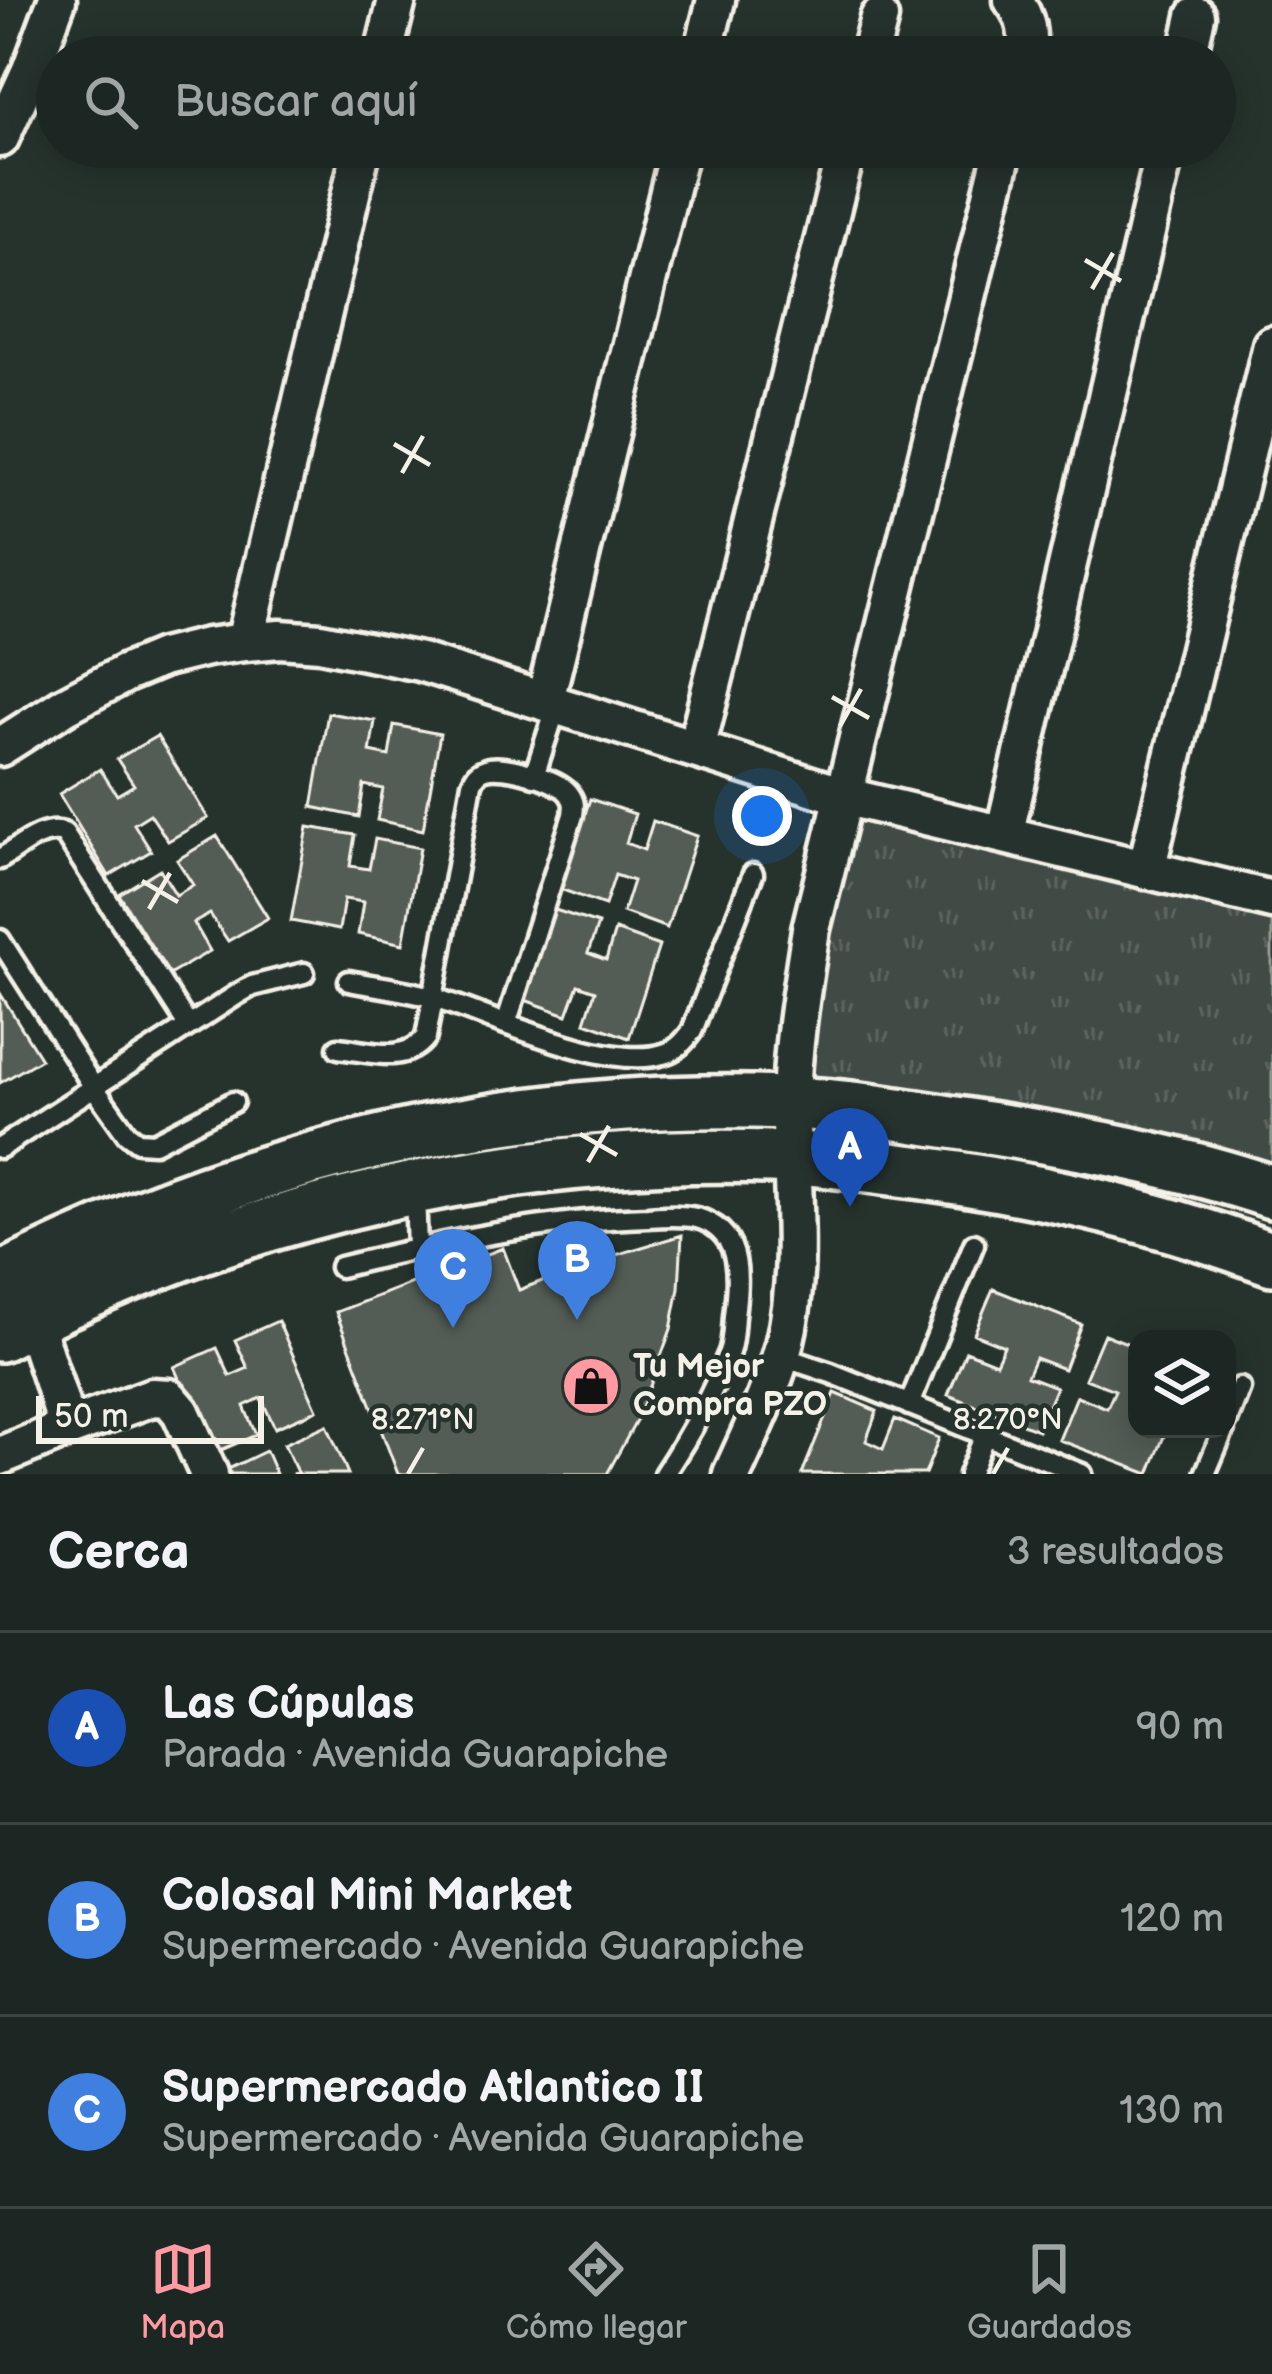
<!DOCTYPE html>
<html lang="es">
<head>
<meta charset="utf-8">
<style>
	body { margin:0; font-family:"Balsamiq Sans",sans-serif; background:#252e2a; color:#f1f3f6 }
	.controls { position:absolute; right:36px; bottom:36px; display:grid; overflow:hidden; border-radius:24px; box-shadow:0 6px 30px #0003 }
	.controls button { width:108px; height:108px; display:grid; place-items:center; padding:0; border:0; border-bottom:3px solid #3a4340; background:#1c2622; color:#f1f3f6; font:60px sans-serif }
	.scale { position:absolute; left:36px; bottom:30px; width:228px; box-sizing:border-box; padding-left:12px; border:6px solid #f4f1e8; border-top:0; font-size:33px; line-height:42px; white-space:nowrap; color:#f4f1e8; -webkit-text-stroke:9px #26332d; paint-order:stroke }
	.you { position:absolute; left:762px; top:816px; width:42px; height:42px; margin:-30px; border:9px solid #fff; border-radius:50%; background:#1a73e8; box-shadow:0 0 0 18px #1a73e833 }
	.badge { display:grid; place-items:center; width:78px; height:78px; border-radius:50%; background:#ff9aa2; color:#fff; font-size:39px; font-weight:700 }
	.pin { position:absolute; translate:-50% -99px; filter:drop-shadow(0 3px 6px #0008) }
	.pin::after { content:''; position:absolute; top:63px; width:42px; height:36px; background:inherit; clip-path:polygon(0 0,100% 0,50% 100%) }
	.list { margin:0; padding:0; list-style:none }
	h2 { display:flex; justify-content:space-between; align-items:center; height:156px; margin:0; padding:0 48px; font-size:51px }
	h2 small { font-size:39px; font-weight:400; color:#a0a5a5 }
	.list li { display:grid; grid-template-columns:78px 1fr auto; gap:36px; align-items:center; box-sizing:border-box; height:192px; padding:0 48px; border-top:3px solid #3a4340 }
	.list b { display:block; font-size:45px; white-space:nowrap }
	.list p { margin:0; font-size:39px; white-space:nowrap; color:#a0a5a5 }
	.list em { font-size:39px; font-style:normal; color:#a0a5a5 }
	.icon { flex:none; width:66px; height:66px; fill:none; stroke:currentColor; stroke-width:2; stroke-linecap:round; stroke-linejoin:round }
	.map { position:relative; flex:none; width:1272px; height:1474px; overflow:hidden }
	.search { position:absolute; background:#1c2622; box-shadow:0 6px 30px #0003; left:36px; right:36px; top:36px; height:132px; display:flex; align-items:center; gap:30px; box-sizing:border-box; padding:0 42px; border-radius:66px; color:#a0a5a5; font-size:45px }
	.sheet { height:732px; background:#1c2622 }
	nav { display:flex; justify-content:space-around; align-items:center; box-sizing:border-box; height:168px; border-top:3px solid #3a4340; background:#1c2622; font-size:33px; color:#a0a5a5 }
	nav a { display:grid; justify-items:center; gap:6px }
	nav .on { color:#ff9aa2 }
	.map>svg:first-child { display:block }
</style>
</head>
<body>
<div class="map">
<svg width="1272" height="1474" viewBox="0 0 1272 1474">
	<defs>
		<pattern id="park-tufts" width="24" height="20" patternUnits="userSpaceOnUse" patternTransform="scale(3)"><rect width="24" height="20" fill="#414b45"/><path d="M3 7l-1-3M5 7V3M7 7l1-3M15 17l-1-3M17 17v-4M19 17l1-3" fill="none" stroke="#5d6560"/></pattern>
	</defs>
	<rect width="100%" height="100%" fill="#26332d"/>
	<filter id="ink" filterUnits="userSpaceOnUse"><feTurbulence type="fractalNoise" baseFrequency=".00833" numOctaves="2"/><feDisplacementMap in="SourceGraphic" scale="24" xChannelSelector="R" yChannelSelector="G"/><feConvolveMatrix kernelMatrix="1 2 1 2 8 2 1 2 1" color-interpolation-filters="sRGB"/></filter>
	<g filter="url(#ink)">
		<!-- park -->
		<path fill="url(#park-tufts)" stroke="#9a9e96" stroke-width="3" d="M843,796L1272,900V1192L791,1103Z"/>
		<!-- building -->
		<path fill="#525c55" stroke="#f4f1e8" stroke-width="3" d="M328,713L375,721L370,752L389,756L394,725L440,734L423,830L377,820L383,789L364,785L359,817L312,807Z
			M157,736L208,818L168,841L150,814L134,824L151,851L109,876L59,794L100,769L117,795L134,785L117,759Z
			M590,799L635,814L626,843L644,850L653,821L697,836L667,928L623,912L633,881L615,875L605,905L560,889Z
			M308,827L355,835L350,866L369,869L375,839L420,848L403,944L358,934L363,902L344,899L339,930L291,921Z
			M217,836L268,918L228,941L210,914L194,923L210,951L169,975L119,894L160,869L176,895L193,885L177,860Z
			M552,909L598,924L588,953L606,960L615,930L659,946L629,1038L585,1022L595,991L578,985L567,1015L522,999Z
			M0,993L41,1059L0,1083Z
			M682,1235L679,1288L671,1329L639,1416L607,1474H398L336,1312L503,1248L519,1290L589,1263Z
			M993,1289L1081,1324L1064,1369L1035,1358L1027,1376L1056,1387L1038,1430L948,1395L966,1351L996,1363L1004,1346L974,1334Z
			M278,1321L317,1410L275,1428L261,1398L244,1406L256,1435L212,1454L174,1367L217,1348L230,1376L248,1368L235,1340Z
			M1104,1334L1137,1347V1429L1166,1431L1149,1474L1059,1440L1077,1396L1107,1408L1115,1390L1085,1379Z
			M835,1393L877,1411L866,1441L883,1449L895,1419L939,1438L925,1474H802Z
			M327,1425L348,1474H292L297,1472L284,1444Z
			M266,1451L276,1474H223L222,1472Z"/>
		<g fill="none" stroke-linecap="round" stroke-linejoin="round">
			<defs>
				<path id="lane" d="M534,776L557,705
					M0,859C19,848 42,826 64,833L188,1025
					M0,940L95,1089L127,1134L138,1142L154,1143L233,1102
					M349,981C379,987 411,990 440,1000C495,1018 608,1071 663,1054C676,1051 684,1042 692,1031L753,874
					M338,1048C369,1051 405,1065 426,1037L472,783C476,775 477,772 486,769C502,763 562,780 570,795C575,802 574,807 573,815L506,1024
					M0,1148L238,994L252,986L304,973
					M415,1193L417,1248
					M340,1267C440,1242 545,1220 648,1217C664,1216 688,1214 703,1220C744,1236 738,1282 734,1316C733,1328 733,1341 729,1352C712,1395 689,1436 664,1474
					M780,1356L831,1373L1082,1474
					M909,1405L974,1244
					M1227,1421L1240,1388
					M969,1474L985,1435
					M1205,1474L1224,1429"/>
				<path id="street" d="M1013,0C1027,18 1029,34 1026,57
					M383,57L397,0
					M702,57L716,0
					M869,57L879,18
					M1187,57L1196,16
					M0,138L31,70L57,0
					M245,642L362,147
					M545,700L680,147
					M0,747L66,705L126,673L162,658L207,647L245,642L280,639L320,642L420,662L843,796L1272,900
					M696,749L847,147
					M1004,835L1166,147
					M1146,870L1272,345
					M68,1428L152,1397L169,1398L181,1412L209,1474
					M0,1456L68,1428L32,1318
					M732,1474C751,1432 772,1389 784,1345C804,1266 790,1184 791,1104C792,1045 802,987 811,929L1004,147"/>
				<path id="secondary" d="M0,1280C247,1155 513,1092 790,1103C857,1106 923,1118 988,1128C1084,1143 1180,1161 1272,1192
					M0,1335C241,1209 520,1145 792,1158C822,1159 853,1164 883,1168C1015,1183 1147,1212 1272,1259"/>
			</defs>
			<!-- lane casing -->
			<use href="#lane" stroke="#f4f1e8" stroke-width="27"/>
			<!-- street casing -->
			<use href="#street" stroke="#f4f1e8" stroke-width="45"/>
			<!-- secondary casing -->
			<use href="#secondary" stroke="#f4f1e8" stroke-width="60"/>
			<!-- lane -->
			<use href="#lane" stroke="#26332d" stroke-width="18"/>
			<!-- street -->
			<use href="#street" stroke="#26332d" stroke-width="36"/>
			<!-- secondary -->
			<use href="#secondary" stroke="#26332d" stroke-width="51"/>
		</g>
	</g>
	<!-- ticks -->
	<path fill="none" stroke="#f4f1e8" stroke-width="4.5" d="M1085,260L1121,281M1092,289L1113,253M394,444L430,465M402,473L423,436M832,697L869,718M840,726L861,689M142,881L178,902M149,909L170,873M580,1134L617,1155M588,1162L609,1126M408,1474L423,1448M993,1474L1008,1448"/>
	<!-- icons -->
	<defs>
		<symbol id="shop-disc" viewBox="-11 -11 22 22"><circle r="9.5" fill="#ff9aa2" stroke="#26332d"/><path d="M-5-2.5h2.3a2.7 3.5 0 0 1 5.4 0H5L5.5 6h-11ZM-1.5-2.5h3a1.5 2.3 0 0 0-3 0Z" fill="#111"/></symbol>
	</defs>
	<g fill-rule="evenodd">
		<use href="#shop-disc" x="558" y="1353" width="66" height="66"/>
	</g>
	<g text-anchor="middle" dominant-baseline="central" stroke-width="9" stroke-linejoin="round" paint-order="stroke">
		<!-- poi labels -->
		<g font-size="33" font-weight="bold" fill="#f4f1e8" stroke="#26332d" text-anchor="start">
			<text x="633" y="1367">Tu Mejor<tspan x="633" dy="38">Compra PZO</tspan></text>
		</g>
	</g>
	<g font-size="30" text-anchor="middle" fill="#f4f1e8" stroke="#26332d" stroke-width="9" stroke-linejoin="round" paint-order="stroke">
		<text x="423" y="1429">8.271°N</text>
		<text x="1008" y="1429">8.270°N</text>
	</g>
</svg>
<div class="controls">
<button><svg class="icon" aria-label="layers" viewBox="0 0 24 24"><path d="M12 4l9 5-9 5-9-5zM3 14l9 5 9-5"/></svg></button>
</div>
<div class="scale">50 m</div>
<div class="you"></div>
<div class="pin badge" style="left:850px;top:1207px;background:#1a4fb4">A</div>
<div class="pin badge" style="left:577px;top:1320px;background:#3f7fe0">B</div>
<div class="pin badge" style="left:453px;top:1328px;background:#3f7fe0">C</div>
<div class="search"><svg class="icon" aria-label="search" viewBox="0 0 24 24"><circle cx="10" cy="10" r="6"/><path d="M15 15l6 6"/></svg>Buscar aquí</div>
</div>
<section class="sheet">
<h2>Cerca<small>3 resultados</small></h2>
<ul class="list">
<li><span class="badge" style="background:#1a4fb4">A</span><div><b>Las Cúpulas</b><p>Parada · Avenida Guarapiche</p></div><em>90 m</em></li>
<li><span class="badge" style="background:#3f7fe0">B</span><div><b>Colosal Mini Market</b><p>Supermercado · Avenida Guarapiche</p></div><em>120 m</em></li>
<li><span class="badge" style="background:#3f7fe0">C</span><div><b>Supermercado Atlantico II</b><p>Supermercado · Avenida Guarapiche</p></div><em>130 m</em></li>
</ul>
</section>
<nav>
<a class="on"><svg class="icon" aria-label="map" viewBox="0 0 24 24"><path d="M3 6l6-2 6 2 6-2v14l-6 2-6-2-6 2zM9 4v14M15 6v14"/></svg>Mapa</a>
<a><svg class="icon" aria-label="directions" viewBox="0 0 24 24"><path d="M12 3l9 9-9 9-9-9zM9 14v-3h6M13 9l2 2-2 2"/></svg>Cómo llegar</a>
<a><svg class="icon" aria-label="saved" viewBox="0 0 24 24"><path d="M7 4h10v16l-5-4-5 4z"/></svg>Guardados</a>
</nav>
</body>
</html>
